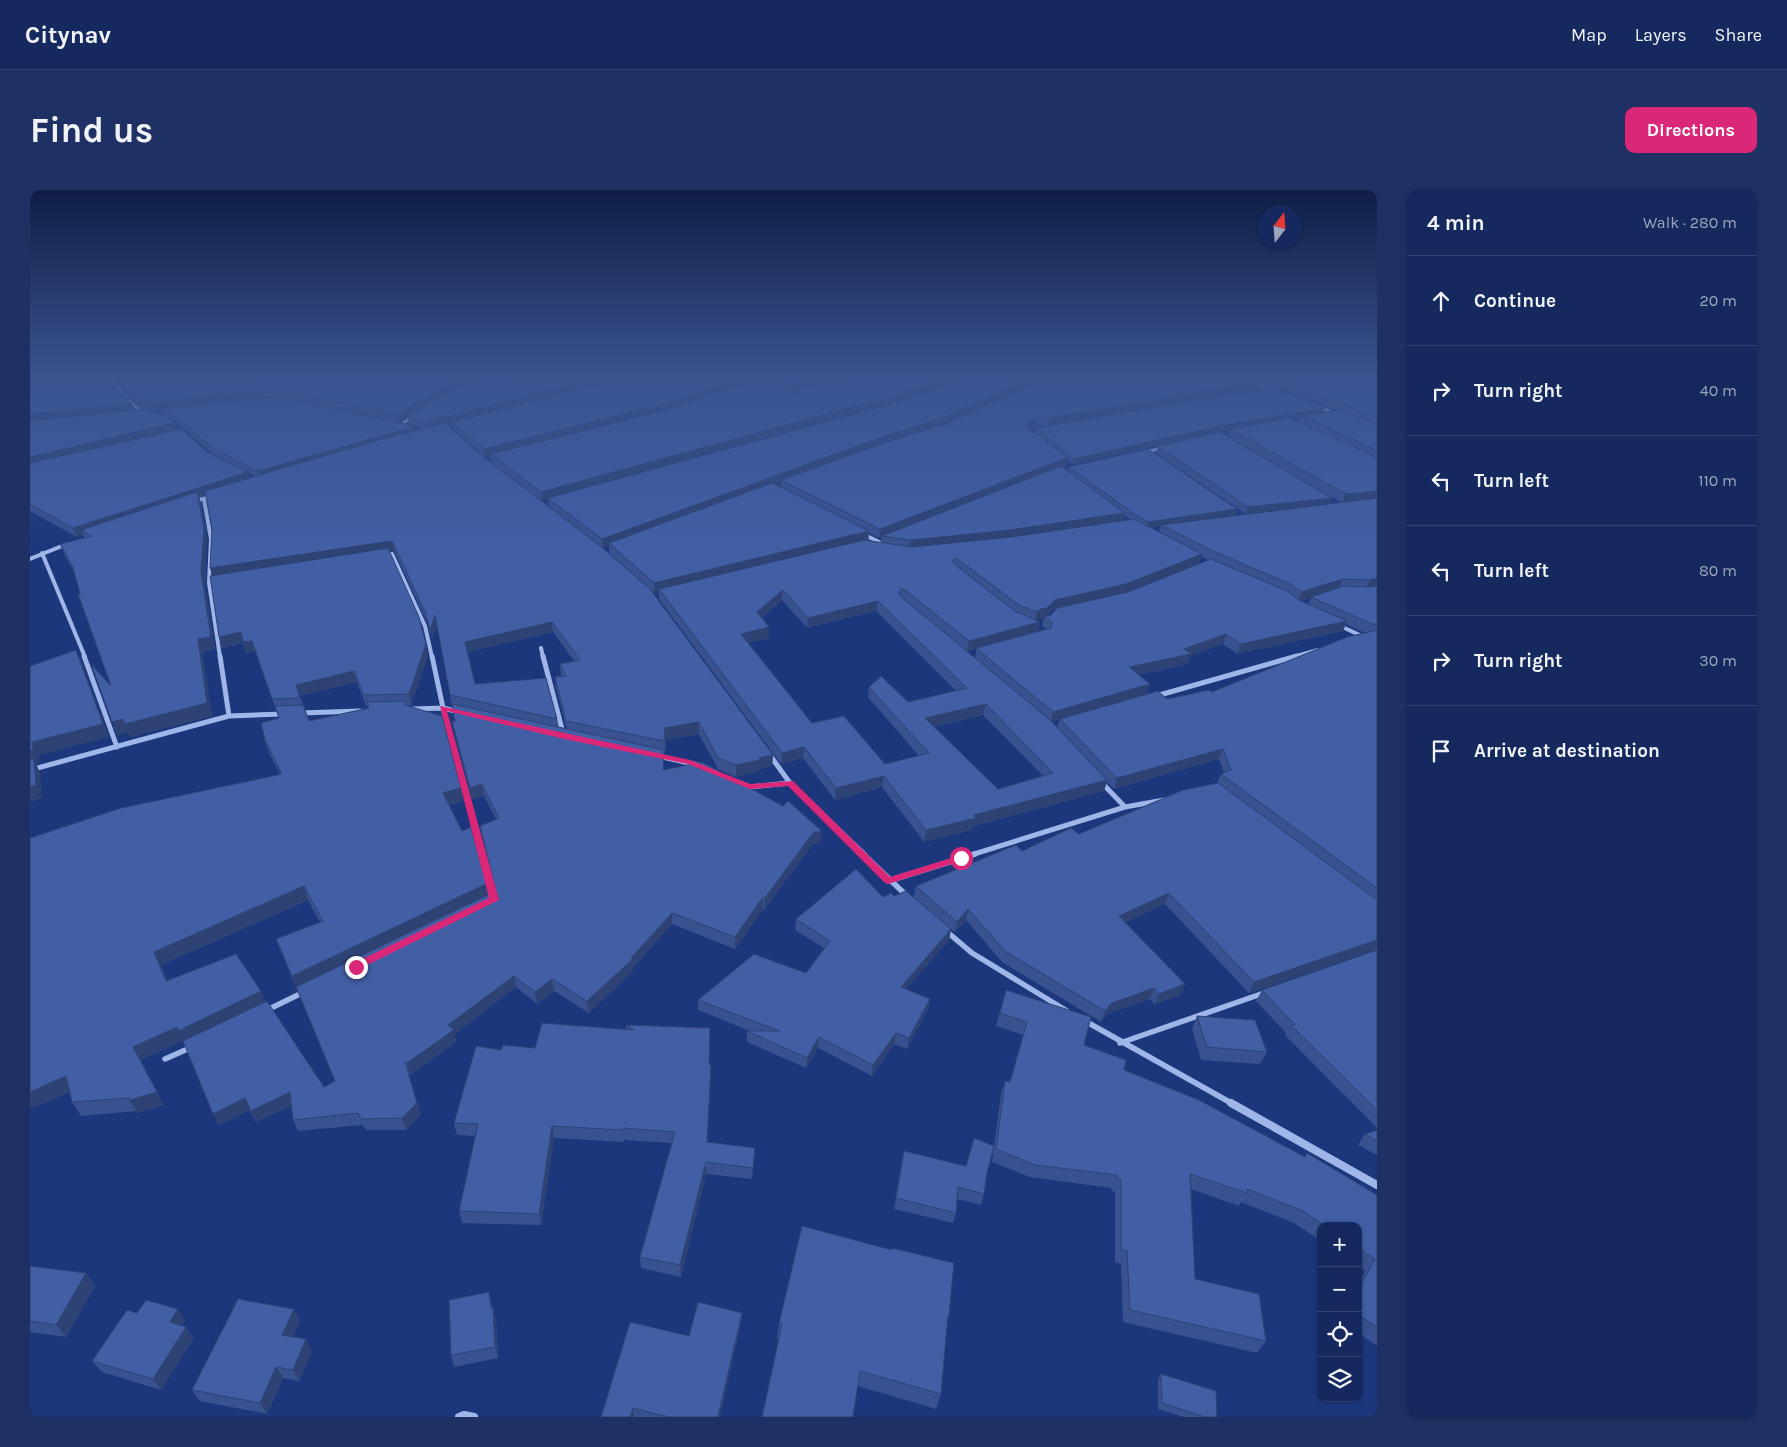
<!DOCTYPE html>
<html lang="en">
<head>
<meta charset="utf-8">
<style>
	body { margin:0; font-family:Karla,sans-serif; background:#1f3164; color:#f1f3f6 }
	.controls { position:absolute; right:15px; bottom:15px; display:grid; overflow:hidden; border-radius:10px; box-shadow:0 1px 4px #0004 }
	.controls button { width:45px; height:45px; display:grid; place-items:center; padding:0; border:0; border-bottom:1px solid #354573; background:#16295e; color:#f1f3f6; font:25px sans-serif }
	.compass { position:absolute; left:1227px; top:15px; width:45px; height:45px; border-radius:50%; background:#16295e; box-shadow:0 1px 4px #0004; rotate:17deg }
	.stop { position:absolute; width:15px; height:15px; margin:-11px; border:4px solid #db2777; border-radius:50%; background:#fff }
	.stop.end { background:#db2777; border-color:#fff; box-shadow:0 1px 5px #0008 }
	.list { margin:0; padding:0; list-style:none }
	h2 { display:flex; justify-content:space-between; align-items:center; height:65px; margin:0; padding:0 20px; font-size:21px }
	h2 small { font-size:16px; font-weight:400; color:#9ea6bc }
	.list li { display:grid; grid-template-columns:32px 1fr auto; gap:15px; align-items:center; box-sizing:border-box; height:90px; padding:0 20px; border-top:1px solid #354573 }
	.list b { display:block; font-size:19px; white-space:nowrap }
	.list em { font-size:16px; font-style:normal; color:#9ea6bc }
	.icon { flex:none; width:28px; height:28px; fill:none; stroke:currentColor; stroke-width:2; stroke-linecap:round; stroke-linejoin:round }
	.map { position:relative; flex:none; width:1347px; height:1227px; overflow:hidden; border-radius:10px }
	header { display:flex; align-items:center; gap:30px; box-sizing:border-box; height:70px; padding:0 25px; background:#16295e; border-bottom:1px solid #354573 }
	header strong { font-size:24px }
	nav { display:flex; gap:28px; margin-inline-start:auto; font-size:18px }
	.intro { display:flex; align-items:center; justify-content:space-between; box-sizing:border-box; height:120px; padding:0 30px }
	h1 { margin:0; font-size:35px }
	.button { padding:12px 22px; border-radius:10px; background:#db2777; color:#fff; font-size:18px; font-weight:700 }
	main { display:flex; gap:30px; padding:0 30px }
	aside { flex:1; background:#16295e; border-radius:10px; box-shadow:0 1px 4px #0004 }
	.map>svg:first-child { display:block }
</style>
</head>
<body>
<header>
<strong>Citynav</strong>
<nav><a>Map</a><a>Layers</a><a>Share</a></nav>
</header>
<div class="intro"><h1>Find us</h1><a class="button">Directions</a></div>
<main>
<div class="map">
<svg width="1347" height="1227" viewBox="0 0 1347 1227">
	<rect width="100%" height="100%" fill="#1d377d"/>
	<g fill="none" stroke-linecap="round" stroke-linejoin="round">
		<!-- minor-far4 -->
		<path stroke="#a0b5e8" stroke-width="3" d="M80,184C88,199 98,214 114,222
			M715,184L730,192
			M1223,192L1243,200
			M1289,217L1306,224
			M369,236L383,226
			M1115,262L1133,258
			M168,310L182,306"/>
		<!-- minor-far3 -->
		<path stroke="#a0b5e8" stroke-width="4" d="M174,309L181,349L179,393L190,467
			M164,311L173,309
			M833,344L849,352
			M12,363L55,467
			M355,365L362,364L395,436L402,467
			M0,369L37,354
			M1308,435L1334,447
			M511,458L513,467
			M1263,467L1288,460"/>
		<!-- minor-far2 -->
		<path stroke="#a0b5e8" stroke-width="5" d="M54,466L87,557
			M190,466L199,526
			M402,466L413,518L452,665
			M513,466L533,543
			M1126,506L1267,466
			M383,519L413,518L429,522
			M271,523L330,521
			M739,564L760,593L835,665
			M628,566L668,575
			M0,580L199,526L252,524
			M708,592L720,597L760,593
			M1071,592L1095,617
			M941,665L1095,617L1134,610"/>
		<!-- minor-far1 -->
		<path stroke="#a0b5e8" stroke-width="5.5" d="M452,664L464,708
			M833,664L877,706
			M858,691L945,664
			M915,740L942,763L1037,821
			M237,820L274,802
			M1055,831L1203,914
			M1090,853L1234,803
			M135,869L162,857"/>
		<!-- minor -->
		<path stroke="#a0b5e8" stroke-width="8" d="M1201,913L1347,995
			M429,1227L434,1225L444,1227"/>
	</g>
	<!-- wall -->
	<path fill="#39518e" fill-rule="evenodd" d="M0,184L79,189L104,220L144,233L146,240L177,262L219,288L226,286L183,264L145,230L132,225L130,219L386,236V241L394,239L379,234L378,227L369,232L258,209L236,208L118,220L110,217L88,193L84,184H942L897,202L1038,184L991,199L915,234L1038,184H1347V760H1345L1219,803L1135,714L1095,732L1155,794L1151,805L1125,814L1120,809L1077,824L1071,832L972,772L936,730L925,742L921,739L919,750L876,799L900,809L898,819L877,859L864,854L842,886L788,858L776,878L717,852V841H720L668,820V810L776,783L794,758L765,740L766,729L853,707H884L886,696L992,661L1049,644L1187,593L1191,584L1194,583L1189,569L1084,599L1077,592L1074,601L944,636V639L894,652L852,597L805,610L773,568L751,574L629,409V402L624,403L620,399L743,565L742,576L730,579L729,581L706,587L688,579L669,544L636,550L635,562H634V580L790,653L782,655L734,720L733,719L705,759L642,734L603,778V781L559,823L524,801L507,814L486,797L425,844L426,852L380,885L378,884L391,924L376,940H336L332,935L268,941L263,930L261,916L226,932L220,920L189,935L153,851L110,870L134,915L107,923L106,921L51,926L42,912L40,902L0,919V648L250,584L239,563L235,550L249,528L225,461L216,463L213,453L192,458L182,386V339L176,305L169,307L171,313L177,349L175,394L185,459L172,462L182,526L100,547L98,542L87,545L81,496L50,404L45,383L35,366L30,354L54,348L53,345L47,347L0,321ZM721,184L729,188L721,191ZM1227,189L1307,220L1294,223L1006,238L1005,243L999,240L1005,236H1018L1227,198L1230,190ZM1272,227L1270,233L1262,229ZM423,233L424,240L455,267L461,266L462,273L512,311L518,309L519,317L451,265L416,234H418ZM1201,239L1199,247L1312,313L1300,314L1302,308L1128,256L1126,263L1216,324L1261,319L1205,326L1207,319L1039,277L1038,281L1033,277L1035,276L1036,269L1043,274ZM751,292L750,297L745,294ZM1095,325L1101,330L1093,331ZM1130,336L1129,342L1121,338ZM839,343L849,348L852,347L851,353L838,351ZM579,356V363L573,358ZM364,361L398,434L402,450L407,436L425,532L422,531L424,542L442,609L454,606L466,629L450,636L452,647L465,701L458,705L456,694L432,641L419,615L433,611L431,598L377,516L381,515L398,465L396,454L359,362ZM1171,366L1178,370L1169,374ZM1281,408L1278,414L1271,411ZM752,410L777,438L846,421L926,501L878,512L839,497L838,507L889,566L855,574L782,533L718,453L739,448L732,428ZM1026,419L1021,425L1017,426L1022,420ZM1014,428L1012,436L1016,439L1008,441L1010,432L1007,431L1009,429ZM1316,434L1335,443L1182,502L1137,509L1117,505L1108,485L1157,474L1160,466L1193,454L1207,464L1313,441ZM523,442L544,471L530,474L531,486L525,487L526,498L537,539L528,537L527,529L445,494L438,462ZM946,459L945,468L937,462ZM327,492L336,516H338V518L279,531L270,506ZM953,525L1013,586L968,599L904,537ZM1030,529L1027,538L1021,532ZM278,710L290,732L246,749L305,891L294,897L235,812L231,801L137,790L131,775Z
		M1347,760V938L1255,845L1256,843L1226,811L1232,800Z
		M976,800L1054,855L1094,880L1274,967L1277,963L1347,1005V1156L1328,1143V1094L1335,1081L1328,1077V1036H1291V1051L1264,1033L1211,1012L1209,1016L1161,999L1165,1089L1236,1151L1227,1163L1093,1132L1091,1074L1085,1072V1002L1082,1001L1081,998L1000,987L962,972L964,957L957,983L954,1004L951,1015L927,1009L926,1023L923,1033L864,1019L874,961L936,976L964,956L971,904L975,891L980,892L993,845L966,836Z
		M1167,826L1237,862L1230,874L1171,870L1162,839Z
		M596,835L680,838L679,874L681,875V887L677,952L725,958L722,989L676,984L651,1087L611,1078L610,1067L642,953L594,950V952L524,948L511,1035L432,1033L429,1021L446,946L427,945L424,933L471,860L505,858L596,839Z
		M1347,940V965L1328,955L1335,944Z
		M0,1076L56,1083L65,1096L36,1147L0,1142Z
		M462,1114L466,1129L468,1168L424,1177L421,1165Z
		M264,1119L270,1130L263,1147L276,1149L282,1161L269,1191L253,1188L237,1224L170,1211L162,1200Z
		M712,1123L711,1133L690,1227H571L659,1146Z
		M919,1126L917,1133L911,1204L906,1219L828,1196L747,1149L749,1133Z
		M155,1131L152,1136L164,1148L131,1200L72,1182L62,1171Z
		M1131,1184L1187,1227H1154L1128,1219V1190Z"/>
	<!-- shaded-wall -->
	<path fill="#2e4274" d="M444,184H464L418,203L369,232L368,224L417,195Z
		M581,184H611L423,232V233L418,234L417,227Z
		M721,184V191L631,223L461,264V266L455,267L454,259Z
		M798,184H819L765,202V195Z
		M925,184H942L896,203L858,215L518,308V309L512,311L511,302Z
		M1015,184H1038L991,199L912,236L751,290V292L580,355L579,353V356L573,358L572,349L992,191Z
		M1230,190L1227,198L1018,236L1019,228Z
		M234,200L236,208L118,220L115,212Z
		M102,214L105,221L0,233V224Z
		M1295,218L1293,223L1188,242L1043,274L1044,269L1190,236Z
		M414,226L415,234L398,240L397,232Z
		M1007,228L1005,236L994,242L996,234Z
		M144,233L147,241L0,276V267Z
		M386,236L387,243L230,288L228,281Z
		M1037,268L1035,276L854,346H852V347L849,348L850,339Z
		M218,282L220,291L169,307L171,313L177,349L175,394L185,459L172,462L182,526L100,547L98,542L87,545L82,532L168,449L171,382L51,340L53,345L47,347L43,338Z
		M1347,301V309L1312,313L1316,304Z
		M1302,308L1300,315L1216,324L1218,317Z
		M1207,319L1205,326L1131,335L1130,336L1117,338L1118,332Z
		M1095,323L1092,333L979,349L880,359L881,350Z
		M839,341L838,351L629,399V402L624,403V393Z
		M362,351L364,361L183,389L180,378Z
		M1172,364L1169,374L1093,404L1022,420L1015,428L1014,427V428L1009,429L1005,433L1007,422L1011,419L1025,410Z
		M1347,388V397L1336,399L1340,390Z
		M1313,389L1309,398L1268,412L1271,402Z
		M753,400L752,410L726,433L727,422Z
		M848,411L846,421L777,438L778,428Z
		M405,425L407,436L402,450L400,440Z
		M1317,431L1313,441L1207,464L1211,454Z
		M522,432L523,442L437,462L435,452Z
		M1010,432L1008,443L946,458V459L937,462L939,451Z
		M739,437V448L710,455L711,444Z
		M211,442L222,451L225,461L216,463L213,453L192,458L189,447Z
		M1196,444L1193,454L1160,466L1157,474L1096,487L1099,477Z
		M396,454L398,465L381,515L379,504Z
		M46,460L52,473L79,547L9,565V573L6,574L10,582L12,608L0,612V561L2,552Z
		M324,481L327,492L269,506L266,495Z
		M1120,494L1117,505L1020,532L1023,522Z
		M956,514L953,525L893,539L895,528Z
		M669,532V544L636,550L635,562V538Z
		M774,557L773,568L751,574L752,563Z
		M1193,559L1189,569L1084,599L1087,588Z
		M634,560V571L633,591V580Z
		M743,565L742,576L730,579L729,581L706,587V575L729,568Z
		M854,586L852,597L805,610L806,598Z
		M1077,590L1074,601L944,636V639L894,652L896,640L944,625Z
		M452,594L454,606L442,609L440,598Z
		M431,598L433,611L416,616L413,603Z
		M792,641L790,653L782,655L734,720L735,708L783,643Z
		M456,694L458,707L267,800L262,786Z
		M274,696L278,710L131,775L143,804L124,762Z
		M1139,703L1135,714L1086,737L1089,726Z
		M733,707V719L705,759V747Z
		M938,719L936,730L925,742L927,732Z
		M642,723V734L603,778V781L559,823L557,811L601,768Z
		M921,739L919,750L869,807L871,797Z
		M1347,750V757L1345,760L1219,803L1224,792Z
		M484,786L486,797L425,844L426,852L380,885L377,873L418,835Z
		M522,789L524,801L507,814L505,802Z
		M1155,794L1151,805L1125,814L1129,804Z
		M1124,798L1120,809L1077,824L1071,832L1075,821L1082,813Z
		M231,801L236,815L110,870L134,915L107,923L100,910L103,857Z
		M900,809L898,819L877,859L879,848Z
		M866,843L864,854L842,886L843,875Z
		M789,847L788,858L776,878L777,868Z
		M681,875V887L677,964V952Z
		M36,886L44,900L0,919V902Z
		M260,902L265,914L226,932L221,921Z
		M215,908L221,920L189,935L183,924Z
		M387,913L391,924L376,940L372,928Z
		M522,936L524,948L511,1035L509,1024Z
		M676,972V984L651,1087L650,1075Z
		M56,1083L65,1096L36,1147L26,1135Z
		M459,1102L462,1114L464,1127L463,1118L466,1129L468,1168L465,1157Z
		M148,1119L155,1131L147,1144L140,1132Z
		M264,1119L270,1130L259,1157L252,1145Z
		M712,1123L711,1133L690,1227H688Z
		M156,1137L164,1148L131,1200L123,1189Z
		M276,1149L282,1161L269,1191L263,1180Z
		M246,1177L253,1188L237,1224L230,1213Z
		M603,1218L604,1227H600Z"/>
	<!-- building -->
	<path fill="#425ea5" stroke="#2e4274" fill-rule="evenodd" d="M5,184H77L79,189L102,214L0,224V185Z
		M85,184H444L417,195L368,224L256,201L234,200L115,212L107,209Z
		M463,184H581L417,227L414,226L397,232L378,226L419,201Z
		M608,184H720L631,215L454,259L423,232Z
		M736,184H798L765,195L756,194Z
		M819,184H925L897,195L859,207L511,302L461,264L633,221L730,188L754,201L766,202Z
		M943,184H1015L992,191L913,228L852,247L572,349L518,308L861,214L899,202Z
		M1038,184H1217L1230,190L1019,228H1007L996,234V238L1007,244L1037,268L850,339L751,290L854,253L915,234L995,198Z
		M1236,184H1347V227Z
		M1242,197L1295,218L1190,236L1044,269L1006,238Z
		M234,208L256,209L386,236L228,281L181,257L143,224L130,219Z
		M115,219L139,228L144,233L0,267V231Z
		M1309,220L1347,234V260L1273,226Z
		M1261,228L1347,268V301L1316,304L1201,239Z
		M415,233L451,265L569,355L620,399L743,565L729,568L730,570L706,575L688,568L669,532L635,538L634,551L536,531L525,487L536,486L530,474L550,470L522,432L435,452L445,494L516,488L527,529L420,505L405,425L400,440L396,424L362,351L180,378L182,339L175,301L349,250Z
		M151,239L177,262L218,282L43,338L0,314V273Z
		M1190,242L1302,308L1218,317L1128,256Z
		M1118,259L1207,319L1118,332L1106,325L1039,277Z
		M1031,276L1095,323L980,340L881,350L852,346Z
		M742,293L839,341L624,393L579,353Z
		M167,302L174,338L171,382L181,447L168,449L177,513L95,534L93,529L82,532L61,474L81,496L48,404H50L43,377L30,354L62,346L51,340Z
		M1347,308V388L1340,390L1313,389L1271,402L1260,394L1183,361L1131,335Z
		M1104,329L1172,364L1096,394L1025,410L1017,418L1011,419L1007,422L989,415L926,368L923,370L924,374L985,421L1010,432L939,451L875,400L871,399L869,402L870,406L1019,529L1077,590L944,625L946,628L896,640L854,586L806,598L774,557L752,563L629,399L834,350L882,357L981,347ZM753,400L778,428L848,411L937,498L878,512L851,486L839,497L899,563L855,574L814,526L782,533L711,444L739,437L727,422ZM956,514L1023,583L968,599L895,528Z
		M358,358L389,427L396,454L379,504L334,505L324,481L266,495L270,508L242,509L222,451L213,452L211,442L189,447L180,386Z
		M1181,369L1257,401L1269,410L1317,431L1211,454L1196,444L1154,459L1161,464L1099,477L1120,494L1023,522L946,458L1021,438L1022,432L1014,427L1021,425L1027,418L1098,402Z
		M1314,396L1340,397L1347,396V434H1342L1281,407Z
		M1347,440V698L1191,584L1201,580L1193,559L1087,588L1030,529L1128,501L1137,509L1179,500L1182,502L1317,447Z
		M46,460L73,534L2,552L3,560L0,561V476Z
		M376,511L375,515L412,526L431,598L413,603L432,641L441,637L456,694L262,786L246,749L293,731L274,696L124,762L136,791L206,764L231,801L148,841L147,837L103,857L127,902L100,910L99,908L42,912L36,886L0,902V648L91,618L252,584L235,550L231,533L249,528L245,516L273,515L279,531L339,518L337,512Z
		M422,514L634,560L633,580L672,572L753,616L758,611L792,641L783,643L735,708L733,707L705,747L642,723L601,768L603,769L557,811L522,789L505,802L484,786L418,835L424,840L377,873L375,872L387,913L372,928L331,929L328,923L263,930L260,902L221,921L215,908L183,924L153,851L237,811L294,897L305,891L266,797L466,701L450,636L469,628L452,594L440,598L422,531L425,532Z
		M0,569H4L6,595L0,597Z
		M1188,593L1347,710V750L1224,792L1139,703L1089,726L1155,794L1129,804L1124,798L1082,813L1075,821L975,761L938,719L927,732L886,696L986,655L992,661L1041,638L1049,644L1153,600Z
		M826,679L853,707L861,703L864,706L876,701L921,739L871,797L900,809L879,848L866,843L843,875L789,847L777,868L717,841H750L668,810L724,764L776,783L800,751L766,729Z
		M1347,760V920L1261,835H1265L1232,800Z
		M976,800L1061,827L1054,855L1096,870L1094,880L1169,910L1275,967L1277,963L1347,1005V1137L1328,1125V1100L1345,1069L1328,1058V1036H1295L1273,1021L1217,999V1003L1160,984L1165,1089L1229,1104L1236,1151L1100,1120L1097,1061L1091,1060V989H1087V985L1005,975L966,959L975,891L980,892L997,832L970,823Z
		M1167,826L1225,830L1237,862L1177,857Z
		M512,833L604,840L596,835L680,838L679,874L681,875L677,952L725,958L723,978L676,972L650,1075L610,1067L645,942L593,938V940L522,936L509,1024L429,1021L448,934L424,933L446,856L471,860L473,855L505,858Z
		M1347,940V951L1335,944Z
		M944,948L964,956L957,983L954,1004L928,997L926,1023L866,1008L874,961L936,976Z
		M772,1036L862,1060V1058L924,1073L919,1126L918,1125L911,1204L830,1181L823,1227H732L752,1134L749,1133Z
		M0,1076L56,1083L26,1135L0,1131Z
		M459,1102L461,1118H463L465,1157L421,1165L419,1110Z
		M208,1109L264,1119L252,1145L276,1149L263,1180L246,1177L230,1213L162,1200Z
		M116,1110L148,1119L140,1132L156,1137L123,1189L62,1171L97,1120L107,1123Z
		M668,1112L712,1123L688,1227H638L603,1218L600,1227H571L600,1132L659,1146Z
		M1131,1184L1186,1201L1187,1227H1175L1132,1213Z"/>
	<!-- sky -->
	<linearGradient id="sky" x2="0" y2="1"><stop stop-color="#101e45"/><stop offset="0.52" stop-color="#3a538f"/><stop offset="1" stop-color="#3a538f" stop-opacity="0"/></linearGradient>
	<rect width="1347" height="356" fill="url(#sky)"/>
	<!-- route -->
	<path fill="#db2777" d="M410,516L660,570L720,594L763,591L860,687L931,665L935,668L934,670L858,694L855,693L758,596L720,599L658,574L534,549L417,521L469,710L329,779H322V774L459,708Z"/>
</svg>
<div class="controls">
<button>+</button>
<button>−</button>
<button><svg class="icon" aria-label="locate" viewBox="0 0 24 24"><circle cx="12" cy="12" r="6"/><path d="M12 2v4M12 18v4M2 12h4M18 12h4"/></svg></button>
<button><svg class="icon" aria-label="layers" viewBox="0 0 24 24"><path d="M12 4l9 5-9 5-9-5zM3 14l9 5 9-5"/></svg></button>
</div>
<svg class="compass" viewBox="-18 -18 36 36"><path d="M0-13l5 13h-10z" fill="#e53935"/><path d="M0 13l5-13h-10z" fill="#9ea6bc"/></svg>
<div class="stop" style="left:931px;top:668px"></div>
<div class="stop end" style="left:326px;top:777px"></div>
</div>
<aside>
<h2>4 min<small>Walk · 280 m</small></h2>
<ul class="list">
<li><svg class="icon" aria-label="ahead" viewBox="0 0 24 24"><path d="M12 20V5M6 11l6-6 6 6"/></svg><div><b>Continue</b></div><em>20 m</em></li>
<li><svg class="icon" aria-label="right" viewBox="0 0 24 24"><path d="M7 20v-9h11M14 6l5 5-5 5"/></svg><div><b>Turn right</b></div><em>40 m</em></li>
<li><svg class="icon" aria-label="left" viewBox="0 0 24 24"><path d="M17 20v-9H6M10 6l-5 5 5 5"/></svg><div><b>Turn left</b></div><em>110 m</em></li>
<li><svg class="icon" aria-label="left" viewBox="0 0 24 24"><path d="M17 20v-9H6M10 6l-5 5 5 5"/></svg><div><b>Turn left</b></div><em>80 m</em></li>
<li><svg class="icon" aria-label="right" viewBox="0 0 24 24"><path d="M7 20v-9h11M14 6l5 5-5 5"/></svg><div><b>Turn right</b></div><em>30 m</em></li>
<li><svg class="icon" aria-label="arrive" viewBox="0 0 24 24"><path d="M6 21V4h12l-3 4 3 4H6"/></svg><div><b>Arrive at destination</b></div></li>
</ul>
</aside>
</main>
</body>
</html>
